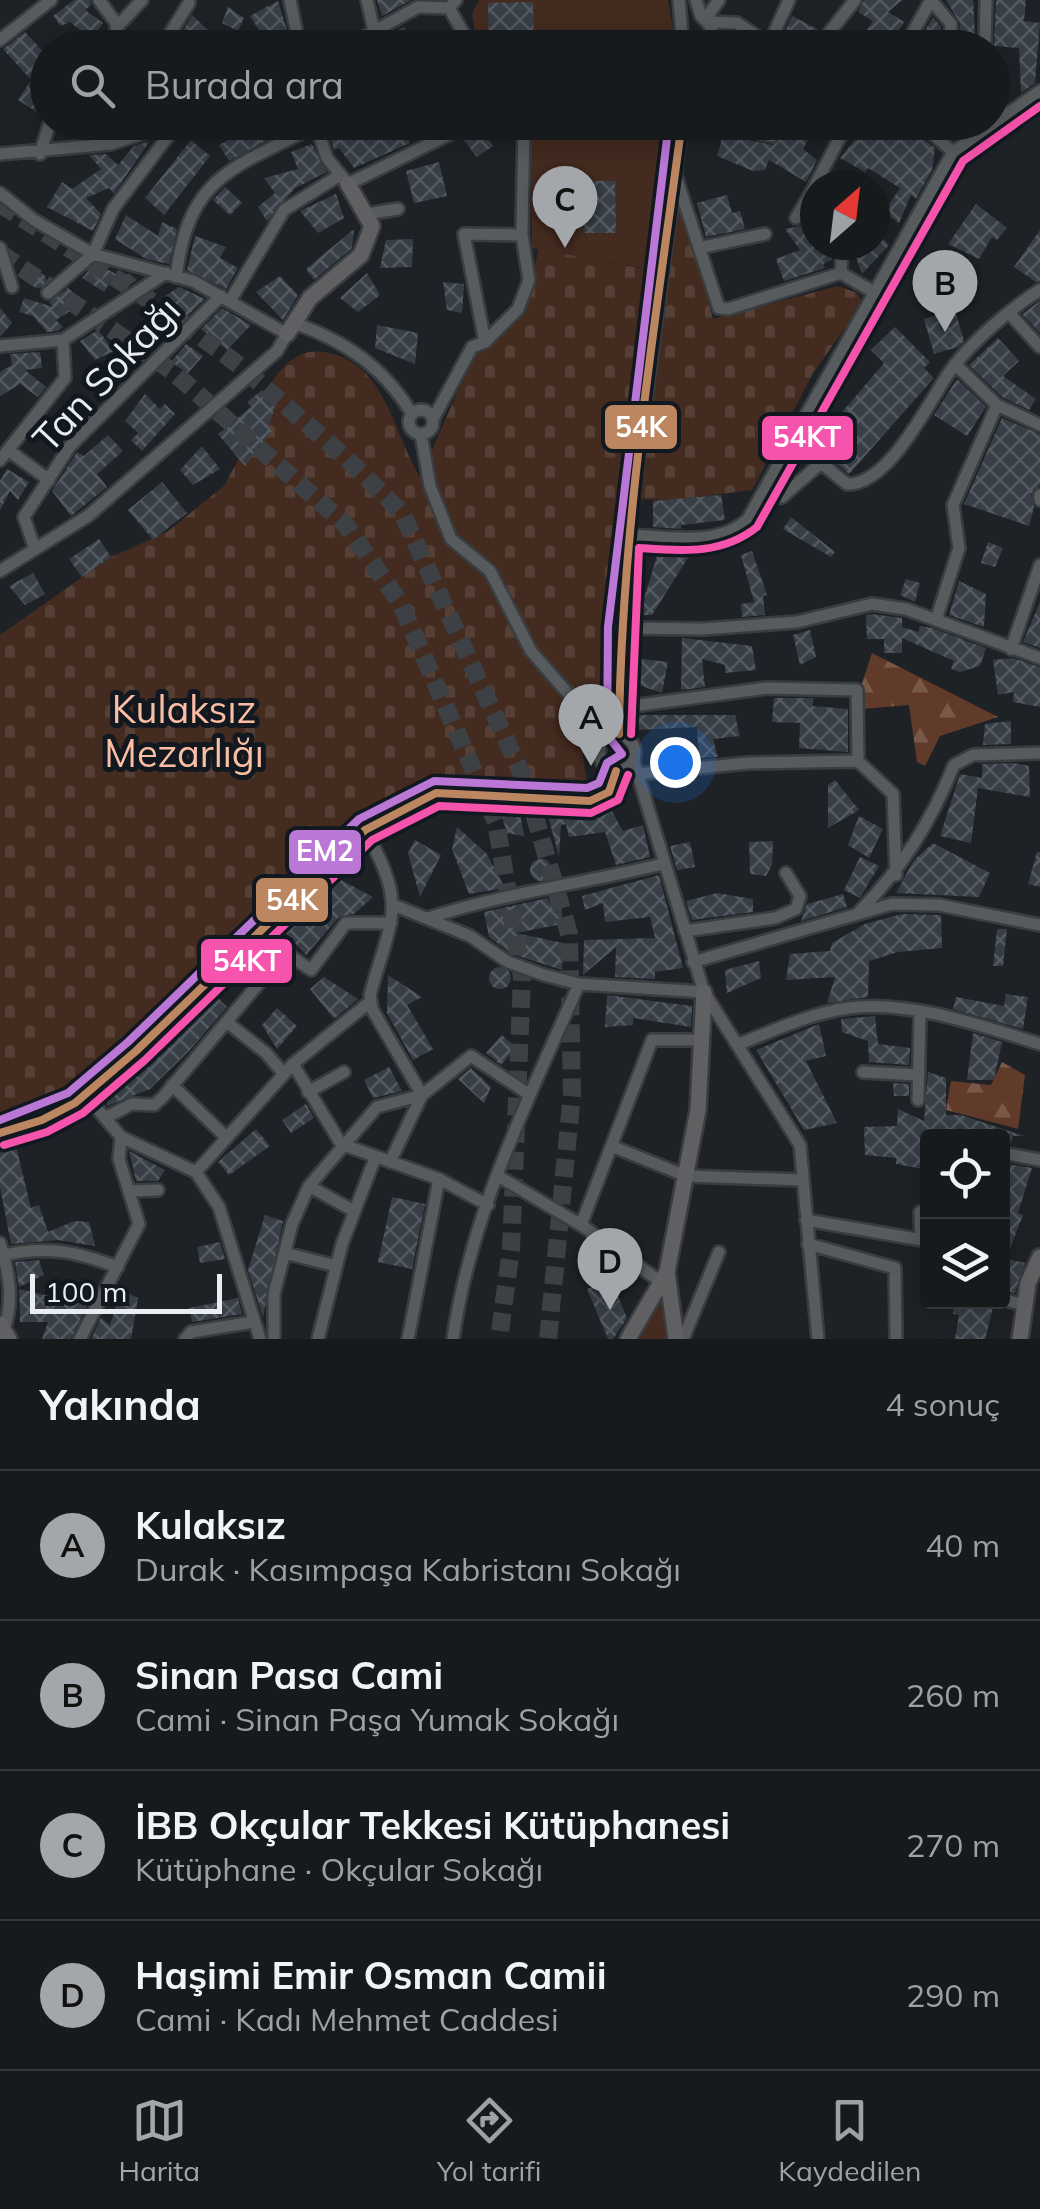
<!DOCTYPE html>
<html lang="tr">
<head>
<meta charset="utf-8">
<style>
	body { margin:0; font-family:Mulish,sans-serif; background:#232729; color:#f1f3f6 }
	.controls { position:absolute; right:30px; bottom:30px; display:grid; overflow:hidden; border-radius:10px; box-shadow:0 5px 25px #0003 }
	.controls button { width:90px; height:90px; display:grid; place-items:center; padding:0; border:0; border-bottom:2px solid #35383b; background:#161a1c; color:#f1f3f6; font:50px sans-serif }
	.compass { position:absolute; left:800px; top:170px; width:90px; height:90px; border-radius:50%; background:#161a1c; box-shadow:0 5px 25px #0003; rotate:28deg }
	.scale { position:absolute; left:30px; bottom:25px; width:192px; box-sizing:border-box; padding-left:10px; border:5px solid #eaeef3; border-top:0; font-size:28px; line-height:35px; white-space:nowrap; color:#eaeef3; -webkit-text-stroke:8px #121820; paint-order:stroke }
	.you { position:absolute; left:675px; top:762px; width:35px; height:35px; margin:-25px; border:8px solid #fff; border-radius:50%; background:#1a73e8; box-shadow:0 0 0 15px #1a73e833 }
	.badge { display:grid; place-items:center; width:65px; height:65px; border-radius:50%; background:#a3a7ab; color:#111; font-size:32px; font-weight:700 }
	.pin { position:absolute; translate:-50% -82px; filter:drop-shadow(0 2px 5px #0008) }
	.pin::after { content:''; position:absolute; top:52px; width:35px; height:30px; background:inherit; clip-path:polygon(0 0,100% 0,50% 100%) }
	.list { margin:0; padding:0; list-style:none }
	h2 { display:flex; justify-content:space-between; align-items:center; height:130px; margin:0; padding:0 40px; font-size:42px }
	h2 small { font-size:32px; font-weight:400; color:#9ea1a3 }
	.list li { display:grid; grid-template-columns:65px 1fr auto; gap:30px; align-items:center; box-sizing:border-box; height:150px; padding:0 40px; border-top:2px solid #35383b }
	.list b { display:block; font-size:38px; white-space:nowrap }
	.list p { margin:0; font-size:32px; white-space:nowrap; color:#9ea1a3 }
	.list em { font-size:32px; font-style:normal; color:#9ea1a3 }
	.icon { flex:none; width:55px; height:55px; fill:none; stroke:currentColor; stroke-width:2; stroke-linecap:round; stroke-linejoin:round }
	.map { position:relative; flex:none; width:1040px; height:1339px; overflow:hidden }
	.search { position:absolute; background:#161a1c; box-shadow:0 5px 25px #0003; left:30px; right:30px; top:30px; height:110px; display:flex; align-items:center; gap:25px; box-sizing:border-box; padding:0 35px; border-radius:55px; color:#9ea1a3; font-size:38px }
	.sheet { height:730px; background:#161a1c }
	nav { display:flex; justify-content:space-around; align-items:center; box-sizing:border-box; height:140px; border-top:2px solid #35383b; background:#161a1c; font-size:28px; color:#9ea1a3 }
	nav a { display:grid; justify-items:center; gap:5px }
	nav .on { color:#a3a7ab }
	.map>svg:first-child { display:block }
</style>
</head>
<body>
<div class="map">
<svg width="1040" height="1339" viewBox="0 0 1040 1339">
	<defs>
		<pattern id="forest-firs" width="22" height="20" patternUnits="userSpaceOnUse" patternTransform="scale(2.5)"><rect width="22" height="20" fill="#613b29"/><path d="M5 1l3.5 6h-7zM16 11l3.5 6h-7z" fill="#785848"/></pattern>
		<pattern id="cemetery-stones" width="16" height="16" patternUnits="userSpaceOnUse" patternTransform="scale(2.5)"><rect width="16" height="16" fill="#442b20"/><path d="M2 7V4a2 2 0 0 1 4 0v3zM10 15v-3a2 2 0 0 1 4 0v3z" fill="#564036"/></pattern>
		<pattern id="building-cross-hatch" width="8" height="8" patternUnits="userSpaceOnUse" patternTransform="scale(2.5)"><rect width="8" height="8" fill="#373e46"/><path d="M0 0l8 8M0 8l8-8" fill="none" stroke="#545a61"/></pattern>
	</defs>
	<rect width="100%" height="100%" fill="#1e2226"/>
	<!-- forest -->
	<path fill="url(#forest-firs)" d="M872,653L998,717L940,736L925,766L917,762L909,705L861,709L860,689Z
		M1002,1062L1025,1075L1018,1129L946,1110L951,1081L991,1085Z"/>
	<!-- cemetery -->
	<path fill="url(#cemetery-stones)" d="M680,198L713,319L838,286L857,293L863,303L813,373L752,490L675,500L625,499L613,605V708L608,721L588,723L579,730L588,789C504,808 443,762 360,815L134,1049L74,1099L0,1125V635L111,557L167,532L224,486L273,396L268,388C281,367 297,348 324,352C385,361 393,432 420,477L476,350L521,318L539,249L667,273Z"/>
	<!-- park -->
	<path fill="#442b20" d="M479,0H668L676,47H477L472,14Z
		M530,123H662L654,270L532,248Z
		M664,1285L671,1339H632Z"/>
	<!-- building -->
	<path fill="url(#building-cross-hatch)" d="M74,0H90L91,5L85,10L103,23L92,39L70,22L61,26L53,16Z
		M377,0H411L382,16Z
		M864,0H902L888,12L904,22L897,33L889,31L877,48H854L873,21L858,12Z
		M946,0H973L976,48H959L960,23Z
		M996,0H1026L1024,21L1040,23L1035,83L1021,93L1019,48L994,46Z
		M278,1L287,30L264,38L250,16Z
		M533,2L534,47L489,48L488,3Z
		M228,7L244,18L238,31L222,23Z
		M192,15L209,31L199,48H173Z
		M792,16L819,30L808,46L783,35Z
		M933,17L941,27V46L921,37Z
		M404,27L416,48H388L382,37Z
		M25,32L48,57V113L43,116L18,100L31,80L3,49Z
		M73,122H108L112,134L75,138Z
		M244,122H285L288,129L229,161L219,145L248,130Z
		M340,122H397L410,143L354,168L339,148L334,150L330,137L328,129Z
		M788,122H817L803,149L817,160L806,182L769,160L765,170L753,171L717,156L723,135L773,145Z
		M869,122H903L935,148L932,170L916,199L911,195L899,223L884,212L900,188L868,168L865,172L840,158Z
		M941,122H979L965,132Z
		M479,125L493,146L477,157L462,138Z
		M191,140L210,156L164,215L145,198Z
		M150,141L114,193L109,188L86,198L101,214L93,231L47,207L62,182L72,189L101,169L89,155L106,154L118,165L134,146Z
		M312,144L327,172L295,188L267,221L258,207L275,193L264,178L298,169L291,152Z
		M439,162L447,196L414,203L406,171Z
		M583,181H615L616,233H584Z
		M225,187L242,203L230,215L213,200Z
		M336,194L344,218L318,233L300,211Z
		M727,195L732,213L740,211L745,229L706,237L697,203Z
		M976,204L1007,228L997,240L992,237L979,259L948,244Z
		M809,214L815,216V245H833L832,260L823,264L825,268L784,281L776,259L800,250L785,229L801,226Z
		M126,215L158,236L162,222L177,229L169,264L146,259L115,239Z
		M354,229L352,248L314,280L306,269Z
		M875,230L889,245L862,274L851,245H875Z
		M1040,230V281L1036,282L1014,267Z
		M195,236L226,247L220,258L238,268L226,289L187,270Z
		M413,239L412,267L380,268L386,240Z
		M95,264L123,277L129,273L137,280L121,291L112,279L104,292L82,278Z
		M30 280a8 8 0 1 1 16 0a8 8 0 1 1-16 0Z
		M367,273L380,295L358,312L340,298Z
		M280,276L298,295L283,320L256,292Z
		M443,282L464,284L462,313L447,310Z
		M179,287L205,299L181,322L165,296Z
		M68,288L84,302L56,320L63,327L58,331L47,332L33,316L19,312L24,298L53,307L49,302Z
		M1040,301V333L1022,314Z
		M0,308L12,323L0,337Z
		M222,308L251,325L227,350L201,329Z
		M955,310L964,341L958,347L934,354L924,319Z
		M377,325L418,333L415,364L375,348Z
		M895,327L930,362L924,368L934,378L849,474L814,445L884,363L871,350Z
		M98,330L114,351L95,360L80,341Z
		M998,338L1019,361L1003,376L1036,399L1029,410L1002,397L969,365Z
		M186,344L203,356L188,373L171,362Z
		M40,352L42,368L25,370L46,387L38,397L20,384L0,396V372L12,365L10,354Z
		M957,379L986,407L967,436L934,415Z
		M262,390L276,404L268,427L272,431L245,466L218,434L251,407L247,402Z
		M145,394L160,409L165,404L175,414L142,451L131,440L138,433L125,421Z
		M1002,418L1040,434V485L1031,494L1034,507L1029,526L964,504Z
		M108,435L123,451L97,474L107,487L71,516L52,491L77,452L84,456Z
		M202,446L220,469L193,485L180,470Z
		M7,469L29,482L18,500L10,491L0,510V481Z
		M162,482L187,513L153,540L128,510Z
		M721,495L725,520L681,525V529L653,527V501Z
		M791,517L835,552L831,557L783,529Z
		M99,539L111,557L82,577L69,559Z
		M988,542L1003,548L995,567L981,563Z
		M752,551L767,595L763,596L765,615L742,617L741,604L754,602L741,555Z
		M657,556H689L652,615H639Z
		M33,573L45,594L25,605L9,586Z
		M906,579L920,583L915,602L900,595Z
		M959,581L986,594L984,627L949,615Z
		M1040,602V648L1023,642Z
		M872,614L902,618V627L918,632L920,626L932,628L986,648L980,666L960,672L951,669L954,661L902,638V653H884V639H867L866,615Z
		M810,630L816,657L800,665L793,635Z
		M682,638L752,646L756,670L725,673V665L702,659L705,687L681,690Z
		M635,658L668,662L662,693L639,685Z
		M1013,658L1040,667V707L1013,702L1014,692L998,695L993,660Z
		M774,698H814L812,706L848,709V752L799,748L800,723L772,722Z
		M637,715H735L740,736L713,739L718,757L699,758L697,727L639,730Z
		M1011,721V744L983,745L985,724Z
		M1013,763L1029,766L1030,797L978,788L971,843L940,836L960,774L982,778V764Z
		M835,780L859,810L828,828V785Z
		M499,807L519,808L524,836L507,833Z
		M546,808H610L623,831L643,825L650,857L616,865L605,832L569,837L566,824L561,825L559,857Z
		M859,816L883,829L869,858L848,845Z
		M457,827L487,854L505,888L469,894L452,849Z
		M415,840L441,855L420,897L408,853Z
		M773,841L772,865L766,876L750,874L749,842Z
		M690,842L695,867L677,870L670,846Z
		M933,843L990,873L979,897L896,893L914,860Z
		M1037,852H1040V887L1028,884Z
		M860,857L879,866L860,898L844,890Z
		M530 870a11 11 0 1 1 22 0a11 11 0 1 1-22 0Z
		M332,875L373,897L354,914L339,917L306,955L279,926Z
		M659,875L683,968L655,972V979L615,977L616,947L583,975L584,940L655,938L650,917L605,922L603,903L585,910L582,896Z
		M717,893L753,899V912L692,920L686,901Z
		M843,894L847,907L801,921L807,904Z
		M548,898L549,903L562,901V924L516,933L563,943L562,970L512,954L489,937L484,912Z
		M902,914L941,915L942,948L898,952L869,961L868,997L827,1003L835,977L786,980L790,954L830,951L832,943L865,924Z
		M997,929H1007L1003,966H993Z
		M759,961L761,978L727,993L725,970Z
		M489 978a11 11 0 1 1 22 0a11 11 0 1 1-22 0Z
		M388,975L422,997L407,1005L433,1049L413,1060L387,1013Z
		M324,977L358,999L334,1019L310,989Z
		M212,992L227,1007L189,1051L150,1089L107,1106L106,1093Z
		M1006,994L1028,997L1023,1029L953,1009L956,997L1004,1006Z
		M607,995L692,1006L691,1027L633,1018V1025L605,1027Z
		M277,1008L297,1026L277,1049L262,1025Z
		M875,1016L878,1044L910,1048L909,1065L869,1062L868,1041L842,1032L841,1019Z
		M819,1024L826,1056L806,1061L837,1123L804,1130L756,1050Z
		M973,1033L1002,1042L994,1080H967Z
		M502,1035L516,1048L501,1065L486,1053Z
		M389,1067L402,1091L373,1098L364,1080Z
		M471,1068L491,1087L484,1103L458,1079Z
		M928,1072L946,1078V1115H961L1024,1136H1013L1010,1145L1002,1144V1136H928V1170L896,1164V1158L865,1155L864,1127L897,1126L898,1109L924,1121Z
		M893,1083L909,1084V1096H894Z
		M306,1104L314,1118L291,1133L282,1120Z
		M256,1129L270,1146L229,1175L218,1162Z
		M16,1146L31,1208L39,1205L48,1232L74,1221L89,1222L95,1246L58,1240L11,1244L0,1187V1153Z
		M129,1151L165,1170L158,1181H136Z
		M1002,1163L1032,1168L1018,1213L1023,1215L1006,1259L1025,1263L1015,1293L1002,1290Z
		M392,1197L425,1204L412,1269L378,1262Z
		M265,1215L283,1221L263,1317L248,1270Z
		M220,1242L225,1259L200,1263L197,1247Z
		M39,1260L44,1275L19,1287L15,1262Z
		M611,1279L627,1318L613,1339H608L587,1289Z
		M19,1289L87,1305L71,1339H42L48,1322H20Z
		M121,1290L138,1298L131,1339H91L101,1318L110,1325Z
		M238,1298L242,1314L192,1322L189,1308Z
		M955,1302L994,1304L985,1339H955L959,1315L953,1314Z"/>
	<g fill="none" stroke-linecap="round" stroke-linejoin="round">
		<!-- primary-tunnel -->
		<path stroke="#3d4145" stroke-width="18" stroke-dasharray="18 9" stroke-linecap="butt" d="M0,204L168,312L240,366L347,459L402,513L524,779L569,934L572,1094L548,1339
			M0,253L172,371L346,525L401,604L496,822L522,977L511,1249L499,1339"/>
		<defs>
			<path id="street" d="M99,0L116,23L117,48
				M290,0L300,48
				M367,0L374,31
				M456,0L449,8L472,48
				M679,0L683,48
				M696,0L701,16L712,27L705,44
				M706,18L719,0
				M709,22L737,23L768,43
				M116,28L142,0
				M0,40L51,0
				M708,42L769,44L789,0
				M161,48L189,3
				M344,48L418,7L449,8
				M817,48L855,0
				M904,48L931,0L951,24L950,48
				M985,48L986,0
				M315,122L327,158L348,184L450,134L458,122
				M710,122L772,136L779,122
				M919,122L953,152
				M0,154L111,144L178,122
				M40,154L50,122
				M676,177L719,308L728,309L841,273L877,294
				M815,185L848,122
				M815,186L806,201L815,207
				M0,193L34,220L93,254L193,281L287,334L277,351L88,516L0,571
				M366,214L398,209
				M796,218L806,201
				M0,248L12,287
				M699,248L765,234
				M841,273L842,245
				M176,277C189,169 241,167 322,122
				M48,293L93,254L113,209L178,123
				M230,301L284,210L340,175
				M1010,314L1040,347
				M294,323C345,341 384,367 412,414
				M485,342L464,234L522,235
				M0,346L63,340L166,273
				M955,364L997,405L1040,425
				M409 422a12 12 0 1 1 24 0a12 12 0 1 1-24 0Z
				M433,419L472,347L485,342L518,309L529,280L522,235L524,122
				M421,434L430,486L451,539L490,571L531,651L578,705L612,735
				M8,450L49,480
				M0,460L65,378L63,340
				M1040,495V500
				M761,498L782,497L821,463L847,484C891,485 930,398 953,367C974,340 1011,308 1040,290
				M628,535C667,536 717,548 748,519L953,152L1040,91
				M35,549L24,517L70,446L221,296
				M936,620L959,548L953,505L997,405
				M620,628L703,629L797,622L872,604L906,609L1040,658
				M1011,649L1040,565
				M617,708L767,688L857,690L858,761
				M619,734L620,628L628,535L682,122
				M599 753a18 18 0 1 1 36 0a18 18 0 1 1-36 0Z
				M634,762L704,992L800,1145L818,1339
				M638,774L748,763L858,761L893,794L896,875
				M365,830C408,908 392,915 370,995L372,1009L422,1095
				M396,906L470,936L508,962L544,975L579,984L704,992
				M859,912C902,868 931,822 954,765L973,755L1040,753
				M428,918C505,893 585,883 663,864
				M685,931L775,918L796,909L800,896L786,873
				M693,962L892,904L939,905L1040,925
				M228,1023L266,1053L284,1074
				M737,1045C772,1031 811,1013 849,1008C910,1000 982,1026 1040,1044
				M293,1064L341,1144L439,1179L488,1205
				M863,1072L918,1075
				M172,1085L227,1138
				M308,1092L344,1072
				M85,1094L121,1137L196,1172L219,1207L260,1339
				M918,1100L920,1013
				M105,1118L132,1104L154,1105L163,1097L265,976L289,955L311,970L346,923H391
				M0,1133L42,1120L75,1103L136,1051L365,830L436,793L590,801L609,792L616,771
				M614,1147L686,1176L802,1180
				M1002,1153L1040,1160
				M390,1162L422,1095
				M196,1172L293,1064L371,1001
				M498,1176L581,1225L661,1282
				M309,1186L354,1211
				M129,1191L158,1190
				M920,1212L921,1240
				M806,1220L928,1241
				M581,1225L652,1040H702
				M0,1243C9,1273 14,1299 4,1330
				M808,1244L895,1268L896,1339
				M285,1253L336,1266
				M4,1255C47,1245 77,1252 118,1267
				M1002,1299L1024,1305
				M80,1339L139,1224L119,1159L121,1137
				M185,1339L191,1332L253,1322
				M274,1339V1294L292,1224L309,1186L377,1107L422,1095L471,1056L530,1095
				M318,1339L342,1244L375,1158
				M408,1339L439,1179
				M453,1339C470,1215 529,1098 579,984
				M683,1339L719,1252"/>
			<path id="secondary" d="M287,334L310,298L361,255L372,226L348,184
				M0,1324L9,1339
				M628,1339L667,1272
				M676,1339L667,1272L698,1110L704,992
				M1020,1339L1028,1283L1040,1257"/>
		</defs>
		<!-- street casing -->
		<use href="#street" stroke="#3a3d40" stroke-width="16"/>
		<!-- secondary casing -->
		<use href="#secondary" stroke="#3a3d40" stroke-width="20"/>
		<!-- street -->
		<use href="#street" stroke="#585b5e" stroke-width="11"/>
		<!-- secondary -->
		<use href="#secondary" stroke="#606062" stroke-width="15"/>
		<defs>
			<path id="bus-1" d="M619,734C621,529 655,326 682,122
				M0,1133L42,1120L75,1103L136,1051L365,830L436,793L590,801L609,792L616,771"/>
			<path id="bus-2" d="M631,734L639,548C682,551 722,555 757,527L963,161L1040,106
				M4,1145L47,1132L83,1113L145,1060L372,840L439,806L591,813L618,800L628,775"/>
			<path id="bus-3" d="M0,1120L68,1093L128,1042L359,819L434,781L587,788L599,783L607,763L622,754L607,735L608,627L669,122"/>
		</defs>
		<!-- bus-1 casing -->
		<use href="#bus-1" stroke="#121820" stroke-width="15"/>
		<!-- bus-2 casing -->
		<use href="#bus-2" stroke="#121820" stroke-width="15"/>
		<!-- bus-3 casing -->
		<use href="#bus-3" stroke="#121820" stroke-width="15"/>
		<!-- bus-1 -->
		<use href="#bus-1" stroke="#bb8660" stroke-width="8"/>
		<!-- bus-2 -->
		<use href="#bus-2" stroke="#f653ac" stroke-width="8"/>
		<!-- bus-3 -->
		<use href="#bus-3" stroke="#ba77d6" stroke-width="8"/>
	</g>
	<g text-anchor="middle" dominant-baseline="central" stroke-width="10" stroke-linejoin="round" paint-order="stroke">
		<!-- street labels -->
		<g font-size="38" fill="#eaeef3" stroke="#121820">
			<text transform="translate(106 374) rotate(-47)">Tan Sokağı</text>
		</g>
		<!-- park labels -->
		<g font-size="38" fill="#fbbea3" stroke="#121820">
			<text x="184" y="709">Kulaksız<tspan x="184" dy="44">Mezarlığı</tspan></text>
		</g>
	</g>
	<g stroke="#121820" stroke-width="4">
		<rect x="603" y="403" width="76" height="48" rx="10" fill="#bb8660"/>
		<rect x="760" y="414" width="95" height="48" rx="10" fill="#f653ac"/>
		<rect x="287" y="828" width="76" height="48" rx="10" fill="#ba77d6"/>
		<rect x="254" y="876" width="76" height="48" rx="10" fill="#bb8660"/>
		<rect x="199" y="937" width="95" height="48" rx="10" fill="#f653ac"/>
	</g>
	<g font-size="28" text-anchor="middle" font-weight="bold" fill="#fff">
		<text x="641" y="437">54K</text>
		<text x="807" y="447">54KT</text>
		<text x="325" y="861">EM2</text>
		<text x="292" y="910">54K</text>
		<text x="247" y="971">54KT</text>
	</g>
</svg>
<div class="controls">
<button><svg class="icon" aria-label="locate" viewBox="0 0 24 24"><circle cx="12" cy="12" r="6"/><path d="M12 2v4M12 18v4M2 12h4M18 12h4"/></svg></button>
<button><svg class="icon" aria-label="layers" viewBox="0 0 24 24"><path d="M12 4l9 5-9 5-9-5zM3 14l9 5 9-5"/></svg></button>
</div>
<svg class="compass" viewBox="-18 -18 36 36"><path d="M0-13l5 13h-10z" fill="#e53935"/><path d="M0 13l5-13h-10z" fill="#9ea1a3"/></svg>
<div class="scale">100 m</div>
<div class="you"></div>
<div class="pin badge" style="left:591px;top:766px">A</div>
<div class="pin badge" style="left:945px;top:332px">B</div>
<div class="pin badge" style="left:565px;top:248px">C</div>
<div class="pin badge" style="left:610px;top:1310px">D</div>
<div class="search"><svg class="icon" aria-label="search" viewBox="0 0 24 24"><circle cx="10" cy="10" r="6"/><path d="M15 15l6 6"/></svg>Burada ara</div>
</div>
<section class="sheet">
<h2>Yakında<small>4 sonuç</small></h2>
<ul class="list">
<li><span class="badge">A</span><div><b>Kulaksız</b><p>Durak · Kasımpaşa Kabristanı Sokağı</p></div><em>40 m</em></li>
<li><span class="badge">B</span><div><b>Sinan Pasa Cami</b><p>Cami · Sinan Paşa Yumak Sokağı</p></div><em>260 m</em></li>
<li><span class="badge">C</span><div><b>İBB Okçular Tekkesi Kütüphanesi</b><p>Kütüphane · Okçular Sokağı</p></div><em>270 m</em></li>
<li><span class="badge">D</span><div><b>Haşimi Emir Osman Camii</b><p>Cami · Kadı Mehmet Caddesi</p></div><em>290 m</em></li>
</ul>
</section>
<nav>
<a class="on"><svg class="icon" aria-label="map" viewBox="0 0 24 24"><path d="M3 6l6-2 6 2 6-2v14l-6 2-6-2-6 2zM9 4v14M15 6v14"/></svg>Harita</a>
<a><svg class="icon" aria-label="directions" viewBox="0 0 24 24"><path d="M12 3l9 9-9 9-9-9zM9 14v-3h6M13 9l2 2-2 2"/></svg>Yol tarifi</a>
<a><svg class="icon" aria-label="saved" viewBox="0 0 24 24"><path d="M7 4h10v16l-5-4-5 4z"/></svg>Kaydedilen</a>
</nav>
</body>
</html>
